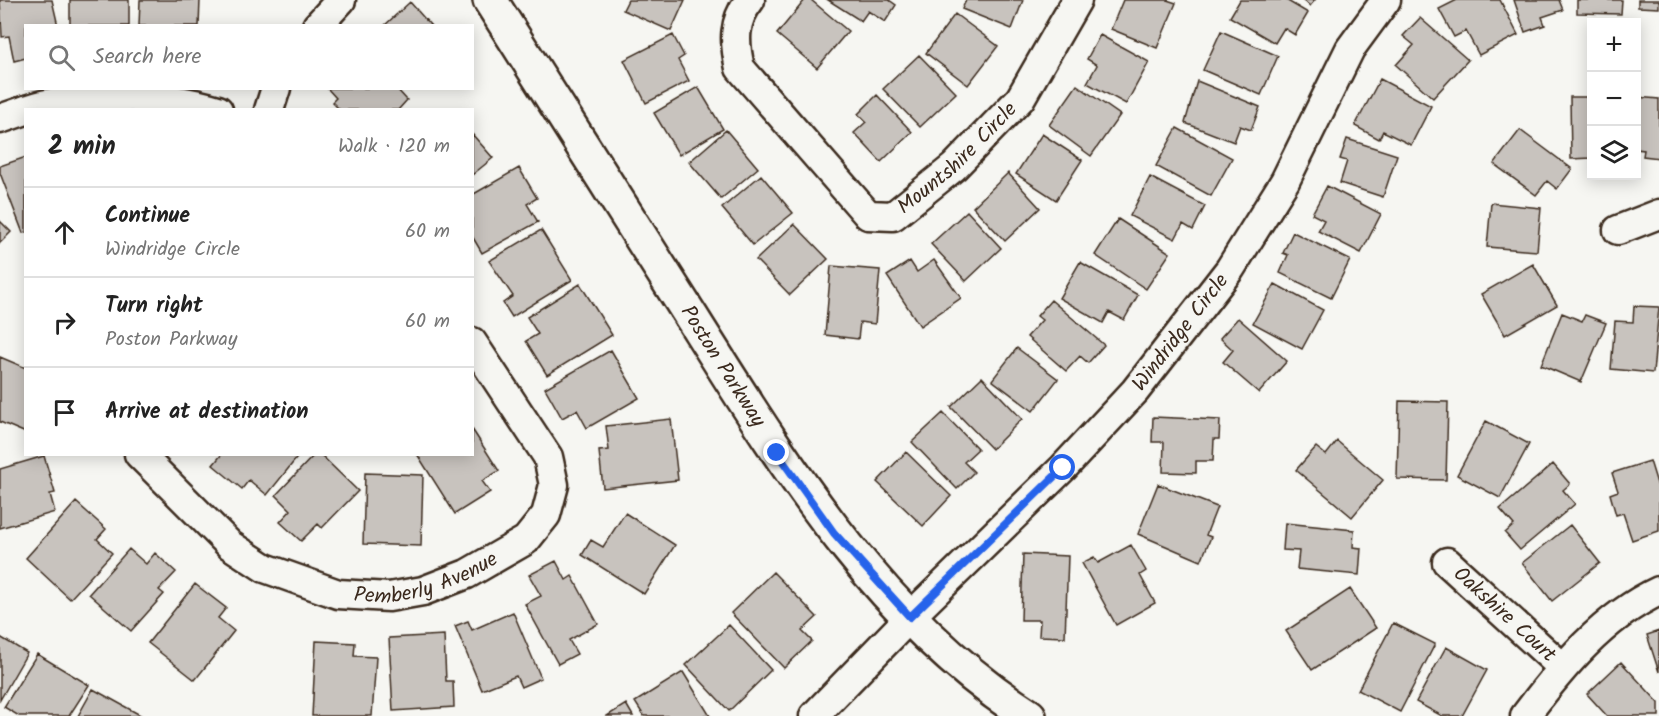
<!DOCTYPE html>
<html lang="en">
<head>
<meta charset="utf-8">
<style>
	body { margin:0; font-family:Kalam,sans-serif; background:#f2f2f2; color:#222 }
	.controls { position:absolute; right:18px; top:18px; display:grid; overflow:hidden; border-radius:0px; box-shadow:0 3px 15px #0003 }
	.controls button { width:54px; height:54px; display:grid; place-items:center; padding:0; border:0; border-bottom:2px solid #e0e0e0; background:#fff; color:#222; font:30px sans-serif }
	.stop { position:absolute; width:18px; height:18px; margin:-14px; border:4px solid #2563eb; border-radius:50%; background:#fff }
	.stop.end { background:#2563eb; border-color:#fff; box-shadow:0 2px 6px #0008 }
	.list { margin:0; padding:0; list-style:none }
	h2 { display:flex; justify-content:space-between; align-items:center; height:78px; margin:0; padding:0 24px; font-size:26px }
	h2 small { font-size:20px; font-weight:400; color:#767676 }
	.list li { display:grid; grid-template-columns:39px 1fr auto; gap:18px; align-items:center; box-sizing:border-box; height:90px; padding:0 24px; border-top:2px solid #e0e0e0 }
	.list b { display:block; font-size:22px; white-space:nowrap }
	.list p { margin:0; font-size:20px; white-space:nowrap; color:#767676 }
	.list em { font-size:20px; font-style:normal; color:#767676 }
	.icon { flex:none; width:33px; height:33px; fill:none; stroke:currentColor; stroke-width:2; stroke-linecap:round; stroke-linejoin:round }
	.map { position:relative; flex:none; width:1659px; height:716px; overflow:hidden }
	.search { position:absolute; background:#fff; box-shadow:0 3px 15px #0003; left:24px; top:24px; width:450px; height:66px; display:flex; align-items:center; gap:15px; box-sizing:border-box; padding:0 21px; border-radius:0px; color:#767676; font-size:22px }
	.panel { position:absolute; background:#fff; box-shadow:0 3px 15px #0003; left:24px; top:108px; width:450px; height:348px; border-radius:0px }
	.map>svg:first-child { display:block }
</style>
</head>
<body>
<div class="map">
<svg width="1659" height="716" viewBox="0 0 1659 716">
	<rect width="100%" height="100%" fill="#f6f6f2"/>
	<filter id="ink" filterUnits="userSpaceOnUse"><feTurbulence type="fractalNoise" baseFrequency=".0167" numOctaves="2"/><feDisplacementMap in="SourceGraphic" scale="12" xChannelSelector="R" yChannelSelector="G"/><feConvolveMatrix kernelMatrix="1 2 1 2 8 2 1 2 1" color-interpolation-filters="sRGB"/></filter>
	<g filter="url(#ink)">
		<!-- building -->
		<path fill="#c8c3be" stroke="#3b2a1e" stroke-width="1.5" d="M0,0H52L58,26H26V58L14,61L9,36L2,37Z
			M70,0H129V26H70Z
			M140,0H200L199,26H139Z
			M628,0H685L671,31L623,10Z
			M805,0H811L848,31L817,68L777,34Z
			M828,0H889L896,5L885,22L868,11L861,21Z
			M966,0H1023L1012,29L962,9Z
			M1123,0H1167L1176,3L1157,48L1111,29Z
			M1240,0H1286L1308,13L1295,35L1284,28L1275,43L1230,17Z
			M1303,0H1315L1310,6Z
			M1457,0H1500L1518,35L1479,55L1466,31L1454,37L1439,9Z
			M1514,0H1559L1563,10L1542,17L1545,25L1525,32Z
			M1577,0H1622L1621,14L1577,13Z
			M1638,0H1659V8L1638,7Z
			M410,2L431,26H384Z
			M955,14L998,46L968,85L926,53Z
			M1420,18L1468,60L1433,98L1396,65L1414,45L1403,36Z
			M1221,31L1278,56L1261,95L1203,70Z
			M673,35L684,56L678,60L689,81L646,103L624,60Z
			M1100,35L1149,62L1126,104L1087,83L1097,65L1087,59Z
			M919,55L956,93L920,127L883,89Z
			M1380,79L1431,106L1411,145L1383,131L1379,139L1355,126Z
			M1197,81L1260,107L1251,130L1240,126L1234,142L1185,123Z
			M1077,85L1120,115L1091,156L1049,125Z
			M698,87L723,129L679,155L654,113Z
			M327,88H396L407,100L398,110H340L332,102L336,98Z
			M877,95L912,132L881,162L854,133L866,122L858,114Z
			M1570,97H1592V158L1571,159Z
			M1636,97L1659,99V158L1643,156L1644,150L1636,149Z
			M1177,128L1232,158L1211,196L1156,166Z
			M726,130L758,168L721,199L689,162Z
			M1520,130L1572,169L1557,189L1547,181L1536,195L1494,164Z
			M472,134L493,158L472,175Z
			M1042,134L1082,160L1056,200L1016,174Z
			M1347,139L1397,155L1383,197L1340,183L1347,161L1340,159Z
			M26,157V232L23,233L0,173V166Z
			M519,168L537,198L527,204L538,222L482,253L472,236V195Z
			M1008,173L1040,208L1005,241L973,207Z
			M761,175L793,213L753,245L722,208Z
			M1150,177L1205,206L1193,230L1183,224L1175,239L1130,216Z
			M1327,186L1381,214L1361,253L1318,231L1324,220L1312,214Z
			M1491,203L1541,208L1537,251L1487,247Z
			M967,211L1001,248L966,281L931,244Z
			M1118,219L1170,253L1146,289L1095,255Z
			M0,221L11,232L0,243Z
			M794,224L828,259L790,295L756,260Z
			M541,230L572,280L512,317L503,303L513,296L489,261Z
			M1293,232L1350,260L1331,298L1280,273L1288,255L1283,253Z
			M934,260L961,298L920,326L887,276L910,261L917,272Z
			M1080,262L1138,295L1124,320L1109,312L1103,323L1059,298Z
			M1533,264L1557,305L1505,335L1481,294Z
			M831,266L880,270L875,324L860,322L858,339L825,335Z
			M580,284L612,335L547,375L526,341L538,334L527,317Z
			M1275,284L1323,310L1302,349L1253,323Z
			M1051,300L1104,345L1088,363L1080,356L1066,371L1027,337L1042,320L1037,316Z
			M1634,306L1659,307L1653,373L1611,369L1615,321L1633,322Z
			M1562,313L1582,321L1585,315L1606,323L1581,382L1541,365Z
			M1238,318L1287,361L1259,393L1223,362L1233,350L1220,338Z
			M1017,348L1058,379L1033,411L992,380Z
			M611,350L639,398L587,428L577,410L562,418L545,388Z
			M0,357L26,368V433L0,422Z
			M982,377L1022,419L992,449L951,407Z
			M1399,401L1448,402L1446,480L1397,479Z
			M943,413L978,449L964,462L974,472L957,489L912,442Z
			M1153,417L1220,420L1219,439H1214L1213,461H1196V473L1163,472L1164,442H1152Z
			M671,419L678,480L603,488L599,451L609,450L606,426Z
			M1486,421L1529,444L1500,498L1457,475Z
			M472,429L499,471L482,481L490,492L455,514L417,454H472Z
			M1337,441L1383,480L1352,517L1296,470L1316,447L1326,455Z
			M906,452L951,496L923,526L877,482Z
			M222,454H300L267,495L249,480L242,489L213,465Z
			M315,454H320L358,491L322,528L318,524L301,541L280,522L291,510L276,495Z
			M44,456L55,493L50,494L55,512L0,528V469Z
			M1650,461L1659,490V531L1632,540L1623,513L1616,515L1610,494L1618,491L1612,473Z
			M1553,464L1570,484L1563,490L1575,504L1520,550L1505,533L1514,525L1500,509Z
			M365,473L423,475L421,546L363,544Z
			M1158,484L1217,507L1206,535L1211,537L1201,561L1138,534Z
			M76,502L106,529L97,539L112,553L70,599L26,558Z
			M625,513L675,545L644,594L582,555L591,540L603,547Z
			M1285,523L1354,530L1353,547L1361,548L1359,575L1297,569L1299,551L1283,550Z
			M1570,525L1600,563L1552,601L1522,563Z
			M1131,545L1146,571L1140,575L1155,603L1116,625L1082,563L1094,557L1098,563Z
			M129,549L146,564L155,553L176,572L159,590L164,594L131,631L89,594Z
			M1023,554L1068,556L1065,637L1039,636L1040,620H1021Z
			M556,561L566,580L572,576L598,624L569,640L577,654L558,664L525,604L541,596L529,575Z
			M773,572L817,617L802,631L812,641L784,668L731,613Z
			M195,584L226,608L218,618L234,631L195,680L148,643Z
			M1350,589L1376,628L1312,670L1286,631Z
			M513,612L541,678L521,687L516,676L482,690L455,626L468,621L472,630Z
			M1393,623L1435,644L1400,712L1358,690Z
			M729,625L771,670L729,711L686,665Z
			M1659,631V672L1647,635Z
			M444,635L446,681H453L454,707L393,711L389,638Z
			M0,637L27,653L0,700Z
			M316,641L355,643L354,656L376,657L372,716H312Z
			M1446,647L1487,670L1462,716H1442L1416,702Z
			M37,654L89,685L69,716H19L4,707Z
			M1621,662L1659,703V716H1607L1587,694Z
			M683,672L710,716H644L635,702Z
			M93,689L142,716H78Z
			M626,704L633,716H607Z"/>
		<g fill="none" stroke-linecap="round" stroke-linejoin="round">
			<defs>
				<g id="street">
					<path id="s1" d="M750,0C733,21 734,42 740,68L868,215L893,216L954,167L1020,99L1077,0"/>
					<path d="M317,26L341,0"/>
					<path d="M26,110C79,92 165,93 218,110"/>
					<path d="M269,110L276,88"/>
					<path d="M0,119L26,110"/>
					<path d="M1618,230L1659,214"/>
					<path id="s2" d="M139,454L230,545L265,568L338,594L389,597L423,591L467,574L526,540L546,515L554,485L548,457L472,342"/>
					<path id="s3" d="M1447,562L1562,667"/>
					<path id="s4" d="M814,716L910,617L1063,468L1135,391L1230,269L1285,181L1350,49L1386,0"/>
					<path d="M1525,716C1561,668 1603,617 1659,591"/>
				</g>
				<g id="secondary">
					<path id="s5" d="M490,0C556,103 621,207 687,310C781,459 877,619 1029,716"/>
				</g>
			</defs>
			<!-- street casing -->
			<use href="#street" stroke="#3b2a1e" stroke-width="33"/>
			<!-- secondary casing -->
			<use href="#secondary" stroke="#3b2a1e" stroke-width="38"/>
			<!-- street -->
			<use href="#street" stroke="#f6f6f2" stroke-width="28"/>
			<!-- secondary -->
			<use href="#secondary" stroke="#f6f6f2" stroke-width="33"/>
		</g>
	</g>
	<g fill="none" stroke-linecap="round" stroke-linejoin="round" filter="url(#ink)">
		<!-- route -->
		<path stroke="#2563eb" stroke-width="8" d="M777,453L834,533L910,617L1063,468"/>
	</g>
	<g text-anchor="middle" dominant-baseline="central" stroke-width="6" stroke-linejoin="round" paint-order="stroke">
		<!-- street labels -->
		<g font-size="21" fill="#3b2a1e" stroke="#f6f6f2">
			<text stroke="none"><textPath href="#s1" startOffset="378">Mountshire Circle</textPath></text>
			<text stroke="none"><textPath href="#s4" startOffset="531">Windridge Circle</textPath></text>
			<text stroke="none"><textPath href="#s5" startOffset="434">Poston Parkway</textPath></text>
			<text stroke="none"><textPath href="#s2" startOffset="339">Pemberly Avenue</textPath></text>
			<text stroke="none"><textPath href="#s3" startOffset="78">Oakshire Court</textPath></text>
		</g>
	</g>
</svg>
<div class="controls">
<button>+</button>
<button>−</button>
<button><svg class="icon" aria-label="layers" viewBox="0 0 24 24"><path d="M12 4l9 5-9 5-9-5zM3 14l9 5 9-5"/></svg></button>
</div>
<div class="stop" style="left:1063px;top:468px"></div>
<div class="stop end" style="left:777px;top:453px"></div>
<div class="search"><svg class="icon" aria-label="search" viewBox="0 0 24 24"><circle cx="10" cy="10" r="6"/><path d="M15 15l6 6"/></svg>Search here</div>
<section class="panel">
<h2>2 min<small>Walk · 120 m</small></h2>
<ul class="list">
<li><svg class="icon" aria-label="ahead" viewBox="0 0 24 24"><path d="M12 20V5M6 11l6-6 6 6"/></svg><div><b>Continue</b><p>Windridge Circle</p></div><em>60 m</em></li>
<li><svg class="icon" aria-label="right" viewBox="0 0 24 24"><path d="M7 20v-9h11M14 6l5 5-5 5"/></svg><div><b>Turn right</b><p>Poston Parkway</p></div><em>60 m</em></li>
<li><svg class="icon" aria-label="arrive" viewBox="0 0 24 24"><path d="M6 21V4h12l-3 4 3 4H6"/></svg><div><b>Arrive at destination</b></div></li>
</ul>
</section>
</div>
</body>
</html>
